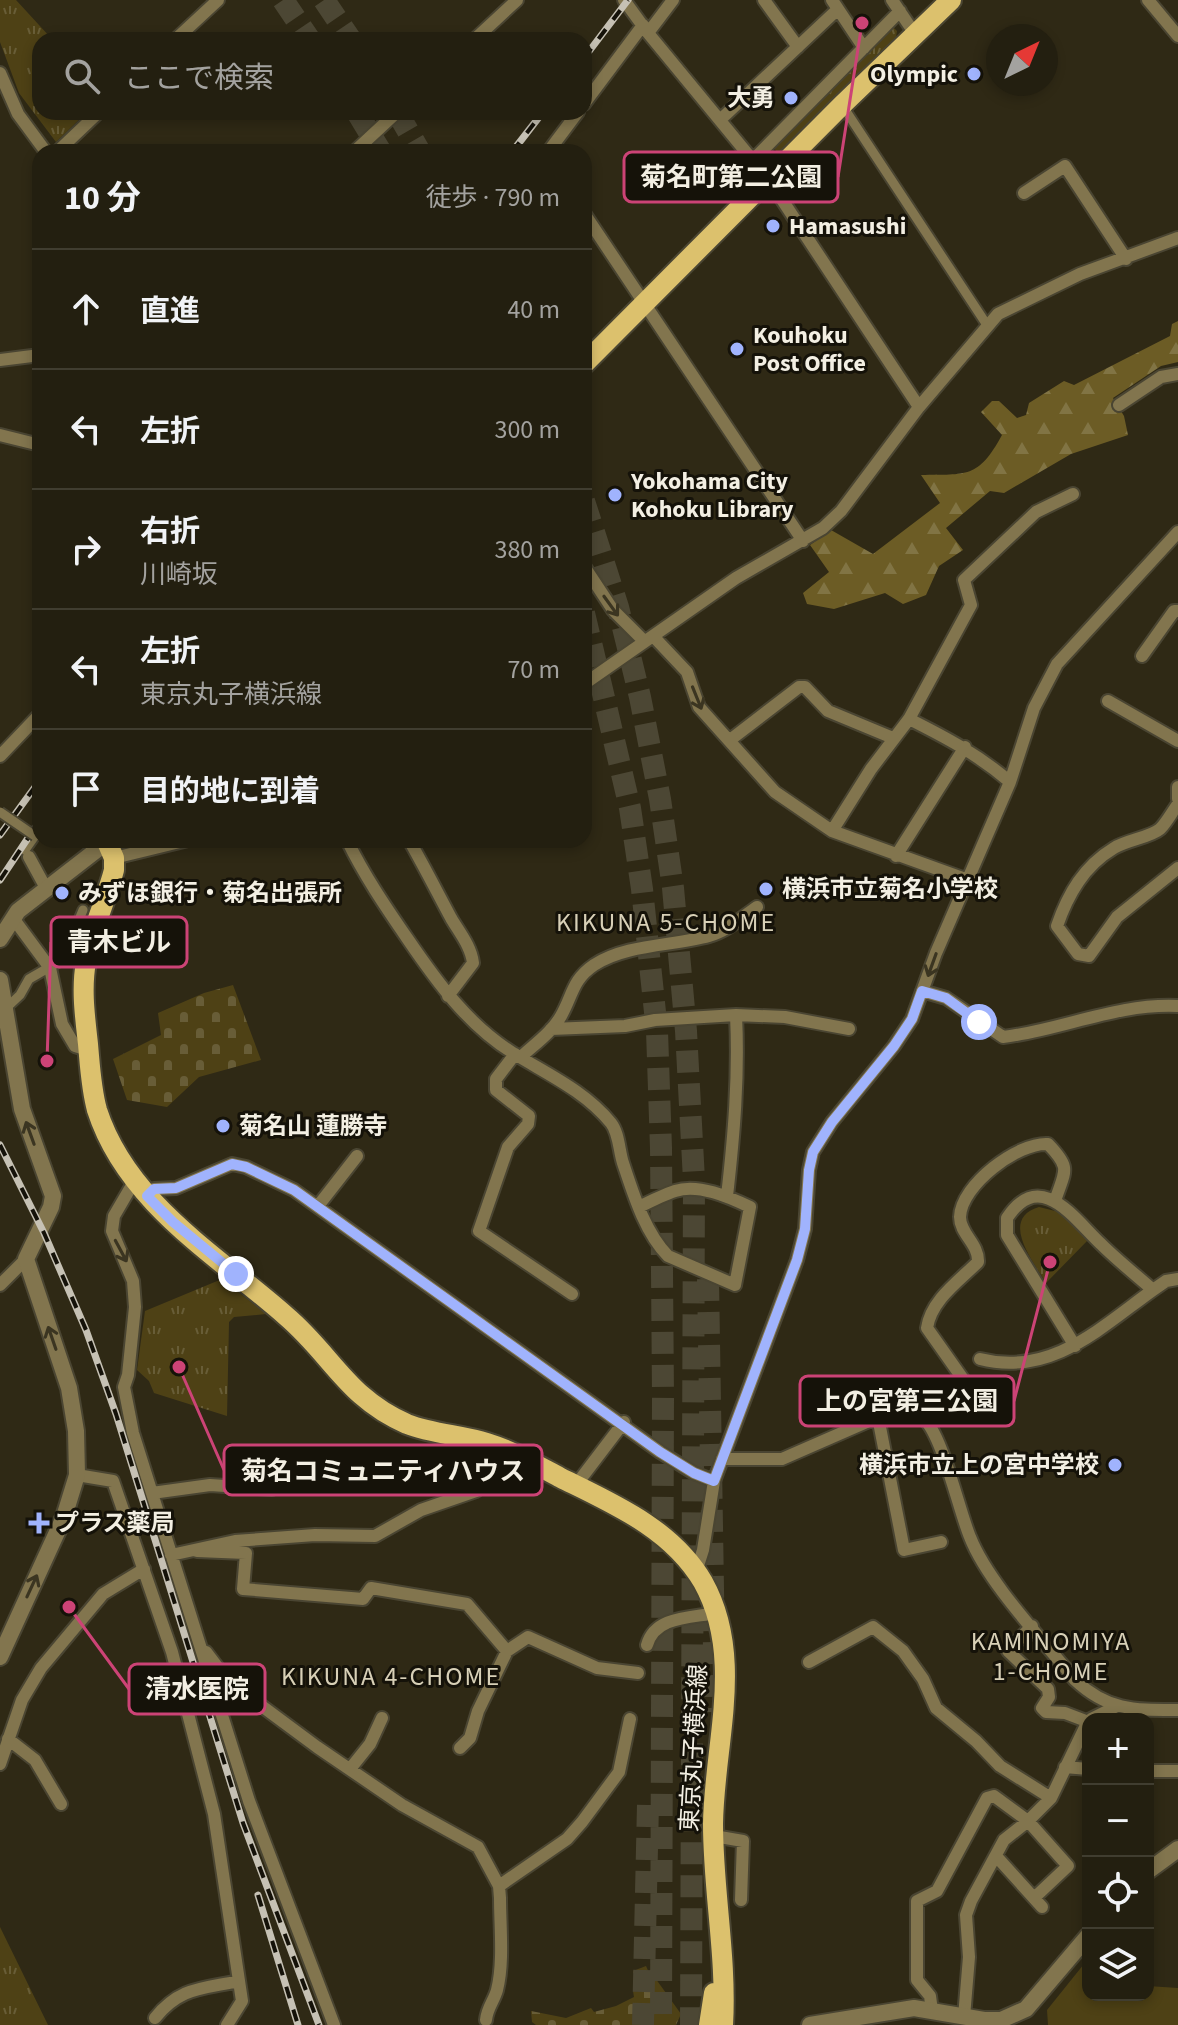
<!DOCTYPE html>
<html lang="ja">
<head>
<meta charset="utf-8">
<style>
	body { margin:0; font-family:"Source Sans 3","Noto Sans JP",sans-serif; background:#2f2c1e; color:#f1f3f6 }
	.controls { position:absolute; right:24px; bottom:24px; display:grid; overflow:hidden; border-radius:16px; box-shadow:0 4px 12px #0003 }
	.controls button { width:72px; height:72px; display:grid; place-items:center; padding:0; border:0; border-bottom:2px solid #403d30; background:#231f10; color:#f1f3f6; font:40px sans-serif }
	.compass { position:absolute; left:986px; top:24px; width:72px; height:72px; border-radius:50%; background:#231f10; box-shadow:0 4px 12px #0003; rotate:43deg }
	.stop { position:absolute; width:24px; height:24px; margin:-18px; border:6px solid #a0b3fd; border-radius:50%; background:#fff }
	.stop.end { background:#a0b3fd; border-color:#fff; box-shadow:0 2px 8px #0008 }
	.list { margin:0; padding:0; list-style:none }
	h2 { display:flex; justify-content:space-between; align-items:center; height:104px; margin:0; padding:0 32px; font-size:34px }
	h2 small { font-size:26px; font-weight:400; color:#a3a29f }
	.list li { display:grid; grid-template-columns:52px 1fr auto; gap:24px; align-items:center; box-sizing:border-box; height:120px; padding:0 32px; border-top:2px solid #403d30 }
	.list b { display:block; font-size:30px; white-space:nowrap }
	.list p { margin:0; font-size:26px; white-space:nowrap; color:#a3a29f }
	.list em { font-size:26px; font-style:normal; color:#a3a29f }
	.icon { flex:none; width:44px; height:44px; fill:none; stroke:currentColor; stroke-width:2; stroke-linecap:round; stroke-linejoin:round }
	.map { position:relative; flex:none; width:1178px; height:2025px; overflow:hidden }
	.search { position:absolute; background:#231f10; box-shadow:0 4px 12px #0003; left:32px; top:32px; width:560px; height:88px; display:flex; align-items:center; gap:20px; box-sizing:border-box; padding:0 28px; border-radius:24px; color:#a3a29f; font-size:30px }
	.panel { position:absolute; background:#231f10; box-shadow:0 4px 12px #0003; left:32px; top:144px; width:560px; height:704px; border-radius:24px }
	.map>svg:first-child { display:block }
</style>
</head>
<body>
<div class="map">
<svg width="1178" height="2025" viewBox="0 0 1178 2025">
	<defs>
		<pattern id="grass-tufts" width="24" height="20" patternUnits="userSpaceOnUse" patternTransform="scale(2)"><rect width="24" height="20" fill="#4e4115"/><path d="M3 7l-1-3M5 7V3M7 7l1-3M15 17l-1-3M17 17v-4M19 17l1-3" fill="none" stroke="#685d37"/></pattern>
		<pattern id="forest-firs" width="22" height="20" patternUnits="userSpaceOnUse" patternTransform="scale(2)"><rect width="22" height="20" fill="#6c5c25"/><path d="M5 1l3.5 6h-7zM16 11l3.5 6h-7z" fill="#817444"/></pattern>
		<pattern id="cemetery-stones" width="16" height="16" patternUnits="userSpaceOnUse" patternTransform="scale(2)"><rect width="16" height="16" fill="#4e4115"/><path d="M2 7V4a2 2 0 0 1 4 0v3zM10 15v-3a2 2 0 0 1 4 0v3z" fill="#685d37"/></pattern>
	</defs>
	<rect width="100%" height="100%" fill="#2f2915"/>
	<!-- grass -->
	<path fill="url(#grass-tufts)" d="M0,0H16L50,37L40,40V112H87L56,142L19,93L0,42Z
		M892,26L897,31L896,37L778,153L772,146Z
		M1039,1207L1059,1212L1088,1240L1046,1283C1033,1261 999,1219 1039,1207Z
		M222,1279L266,1314L234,1317L229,1322L227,1416L154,1393L149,1381L137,1370L145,1311Z
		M0,1927L48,2025H0Z"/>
	<!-- forest -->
	<path fill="url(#forest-firs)" d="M1178,321V362L1161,366L1113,398L1124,416L1128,435L1071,454L1004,493L990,491L946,528L963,550L939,566L926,595L903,604L885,593L834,609L807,604L803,593L829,572L810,545L831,530L873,554L940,503L921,475C967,474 978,479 1002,435L981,412L992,401H999L1017,418L1026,415L1029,403L1064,381L1074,385L1170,336L1172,324Z"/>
	<!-- cemetery -->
	<path fill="url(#cemetery-stones)" d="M233,985L261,1060L199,1077L167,1107L127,1100L113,1059L161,1035L158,1013L204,993Z
		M646,1966L650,1975H653L681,2014L676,2025H536L532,2022L531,2011L566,2018L591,2008L594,2012L616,2006L634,1997L633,1991L639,1988L633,1971Z"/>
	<!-- pitch -->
	<path fill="#4e4115" d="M1088,1959V1995H1148V1986L1178,1988V2025H1048L1047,2010Z"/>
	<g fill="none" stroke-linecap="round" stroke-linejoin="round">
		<!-- motorway-tunnel -->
		<path stroke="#4c4734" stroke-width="22" stroke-dasharray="22 11" stroke-linecap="butt" d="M283,0L310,40
			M324,0L351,40
			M357,112L381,152
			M397,112L420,152
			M584,501L618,607L640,697L660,799L673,888L686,1031L694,1180L691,2025
			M584,613L630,808L642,889L657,1031L661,1148L663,1396L661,2025
			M708,1279L715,1712
			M643,2025L648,1804"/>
		<defs>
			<path id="pedestrian" d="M842,105L987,325
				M25,850L40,829
				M4,1010L20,995L29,979L67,957L73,934L83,910"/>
			<path id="minor" d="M624,0L648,33L769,180L919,407
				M764,0L798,47
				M832,0L864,48
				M892,0L915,34
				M1148,0L1178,36
				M648,33L673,0
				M175,40L218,0
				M474,40L517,0
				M0,73L18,114L46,152
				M584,104L643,25
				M720,120L838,9
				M57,152L99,112
				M354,152L397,112
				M548,152L578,112
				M753,160L900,11
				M1024,193L1065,166L1126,259
				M584,213L803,541
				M0,360L40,355
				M1119,405L1161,377L1178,374
				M0,435L40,445
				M584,566L613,610L644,641
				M653,636L687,672L699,707L775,792L832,831L968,880
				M1142,656L1174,611H1178
				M584,684L736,578L823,528L841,511L919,407L998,314L1080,274L1178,238
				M1108,701L1178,741
				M909,719C945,737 979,755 1010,782
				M730,740L799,687H805L828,711L893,738
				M0,756L40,714
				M1178,787V799
				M1178,804C1172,812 1167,822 1160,829C1151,837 1127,840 1114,848C1084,866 1068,894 1057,926L1078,954L1089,956L1117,917L1178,868
				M832,831L871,769L909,719L971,605L964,580L1036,512L1073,494
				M347,840C364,875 385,906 407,938C437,982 468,1025 513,1053C547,1074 585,1091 611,1123C619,1133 619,1151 623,1163C633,1193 645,1233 668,1256L735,1285L750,1207C729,1197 698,1183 675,1191C663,1195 651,1201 639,1207
				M409,840C424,866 437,892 451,918C459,932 471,946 473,963L448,996
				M896,856L965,747
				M29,857L47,890
				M114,858L188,840
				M13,918L50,968L62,1024L75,1046L88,1050
				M922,991L946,998L1003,1037C1062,1030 1117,1003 1178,1006
				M551,1029L625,1026L655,1020L736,1015L785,1017L849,1029
				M515,1054L496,1079V1090L529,1116L528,1124L508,1147L479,1231L572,1294
				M522,1056C535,1044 552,1032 561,1016C573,995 572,980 594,965C626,944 673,946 709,936C727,931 741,918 757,907
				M135,1180L114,1216L112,1231L133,1281L135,1307L128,1375L124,1387L133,1433L249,1801L334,2025
				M147,1196L154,1189L176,1188L232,1164L246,1167L294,1190L660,1452L694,1473L714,1481
				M727,1196C734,1135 739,1076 736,1015
				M318,1206L357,1156
				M0,1285L26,1259
				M1075,1346L1007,1235V1218C1041,1167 1075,1220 1101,1244C1117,1260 1136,1275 1153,1290
				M980,1359C1051,1377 1100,1328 1153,1290L1166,1281L1178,1279
				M900,1413C909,1413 916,1412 923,1418C942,1433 959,1511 970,1537C988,1583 1043,1640 1075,1680C1108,1711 1135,1710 1178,1710
				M878,1417L904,1550L941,1542
				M722,1459H782L885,1414L889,1410L959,1391L963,1379L927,1328C931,1300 959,1281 978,1262C979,1244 960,1234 960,1217C961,1185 1018,1142 1048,1144C1072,1169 1065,1170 1055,1201
				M77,1475L113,1481L172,1652L214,1814L239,1981L242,2001L227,2025
				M576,1485L624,1422
				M152,1493L210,1485L272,1489
				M197,1551L246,1553L243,1589L363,1599L371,1588L467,1604L507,1651L528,1637L597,1668L638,1673
				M171,1555L235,1541L315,1535L375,1536L421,1510L476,1491
				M696,1572L703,1550L714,1481L797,1260L805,1229L809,1170L813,1152L832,1122L894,1046L912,1019L936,953L1010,782L1034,708L1057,664L1178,532
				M1032,1626L1008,1651L1048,1689L1049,1697L1042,1708L1046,1712L1065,1713L1086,1721
				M647,1645C655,1616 690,1618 716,1613
				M206,1652L228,1681L317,1747L402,1805L478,1847L499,1886L500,1898C500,1927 504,1962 497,1990C494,2001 487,2008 486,2020
				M809,1662L873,1627L903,1651L923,1679L936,1708L976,1741L1000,1766L1051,1798
				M1091,1719L1115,1707
				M8,1739L35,1760L61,1804
				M460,1748L470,1738L478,1711L507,1651
				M0,1764L22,1700L41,1668L103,1594L144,1569
				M1065,1767L1088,1769
				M350,1769L370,1744L382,1718
				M1148,1771H1178
				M714,1836L743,1841L741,1900
				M996,1856L1042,1907
				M499,1886L567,1839L582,1822L619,1772L630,1719
				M932,2011L930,1996L917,1980V1901L937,1891L987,1798L994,1796L1028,1821L1068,1866L1034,1898
				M964,2017L969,1957L966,1915L971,1901L1004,1840L1028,1821L1051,1798L1088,1721
				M155,2018C180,1987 202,1989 239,1981"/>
			<path id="tertiary" d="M0,939L18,911L107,842
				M0,980L22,1109L53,1196L51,1207L26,1259L69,1388L76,1431L77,1475L64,1517L0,1657
				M1148,1871L1178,1849
				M810,2025L914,2008L984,2020H1001L1026,2009L1088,1936"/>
			<path id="primary" d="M584,364L842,105L951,0
				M109,840L107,842L114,858V870C106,901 91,930 86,962C81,989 85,1017 88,1044C90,1066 91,1088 97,1110C127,1203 217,1255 286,1316C332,1355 347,1398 407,1424C433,1434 461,1435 487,1443C513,1451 537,1465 561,1478C614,1504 672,1529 703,1582C745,1657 714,1743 713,1824C713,1891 727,1958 723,2025
				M709,2025L714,1993"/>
		</defs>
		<!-- pedestrian casing -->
		<use href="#pedestrian" stroke="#4a4532" stroke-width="13"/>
		<!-- minor casing -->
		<use href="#minor" stroke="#4a4532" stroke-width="16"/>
		<!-- tertiary casing -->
		<use href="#tertiary" stroke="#4a4532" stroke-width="20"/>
		<!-- primary casing -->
		<use href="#primary" stroke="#4a4532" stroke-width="24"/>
		<!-- pedestrian -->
		<use href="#pedestrian" stroke="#82754e" stroke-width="9"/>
		<!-- minor -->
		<use href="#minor" stroke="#82754e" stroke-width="12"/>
		<!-- tertiary -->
		<use href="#tertiary" stroke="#82754e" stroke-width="16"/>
		<!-- primary -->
		<use href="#primary" stroke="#dcc16d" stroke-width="20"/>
		<defs>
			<path id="rail" d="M584,58L628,0
				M512,152L543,112
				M0,835L40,780
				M0,880L40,820
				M0,1145L44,1233L86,1330L116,1414L243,1823L319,2025
				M258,1895L298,2025"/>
		</defs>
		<!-- rail casing -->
		<use href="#rail" stroke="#c6c1b4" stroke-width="7"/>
		<!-- rail -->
		<use href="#rail" stroke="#151209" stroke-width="4" stroke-dasharray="12" stroke-linecap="butt"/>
		<defs>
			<path id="pedestrian-bridge" d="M0,812L35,836"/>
		</defs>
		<!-- pedestrian-bridge casing -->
		<use href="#pedestrian-bridge" stroke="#4a4532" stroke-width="13" stroke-linecap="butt"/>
		<!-- pedestrian-bridge -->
		<use href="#pedestrian-bridge" stroke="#82754e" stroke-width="9"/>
	</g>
	<!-- one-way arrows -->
	<defs><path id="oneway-shaft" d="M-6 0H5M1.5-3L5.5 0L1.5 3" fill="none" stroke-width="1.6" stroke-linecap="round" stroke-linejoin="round" transform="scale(2)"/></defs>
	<g stroke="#3b3521">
		<use href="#oneway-shaft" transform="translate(611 606) rotate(54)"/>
		<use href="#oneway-shaft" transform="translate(697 698) rotate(68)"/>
		<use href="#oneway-shaft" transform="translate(932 965) rotate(110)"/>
		<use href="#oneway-shaft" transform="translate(30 1133) rotate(-110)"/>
		<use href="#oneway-shaft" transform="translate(121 1251) rotate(62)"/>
		<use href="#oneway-shaft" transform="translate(52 1338) rotate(-109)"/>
		<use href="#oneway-shaft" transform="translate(32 1586) rotate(-65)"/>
	</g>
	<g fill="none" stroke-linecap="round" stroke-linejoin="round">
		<!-- route -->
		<path stroke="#a0b3fd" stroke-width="10" d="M236,1274L173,1222L147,1196L154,1189L176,1188L232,1164L246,1167L294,1190L660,1452L694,1473L714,1481L797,1260L805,1229L809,1170L813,1152L832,1122L894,1046L912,1019L922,991L946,998L979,1022"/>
	</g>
	<!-- markers -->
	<g fill="#a0b3fd" stroke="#151209" stroke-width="3">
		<circle cx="974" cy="74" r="8"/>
		<circle cx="791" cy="98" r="8"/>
		<circle cx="773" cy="226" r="8"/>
		<circle cx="737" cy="349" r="8"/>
		<circle cx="615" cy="495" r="8"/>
		<circle cx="766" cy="889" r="8"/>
		<circle cx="62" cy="893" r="8"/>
		<circle cx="223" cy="1126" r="8"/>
		<circle cx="1115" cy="1465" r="8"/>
		<path d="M35 1511h8v8h8v8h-8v8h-8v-8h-8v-8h8z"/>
	</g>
	<g text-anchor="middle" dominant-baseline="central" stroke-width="6" stroke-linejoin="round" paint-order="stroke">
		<!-- poi labels -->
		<g font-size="24" font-weight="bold" fill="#f3efe3" stroke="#151209" text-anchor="start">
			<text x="958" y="74" text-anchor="end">Olympic</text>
			<text x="775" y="98" text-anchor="end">大勇</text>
			<text x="789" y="226">Hamasushi</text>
			<text x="753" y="335">Kouhoku<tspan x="753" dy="28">Post Office</tspan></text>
			<text x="631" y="481">Yokohama City<tspan x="631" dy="28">Kohoku Library</tspan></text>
			<text x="782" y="889">横浜市立菊名小学校</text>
			<text x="78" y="893">みずほ銀行・菊名出張所</text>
			<text x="239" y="1126">菊名山 蓮勝寺</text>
			<text x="1099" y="1465" text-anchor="end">横浜市立上の宮中学校</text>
			<text x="55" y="1523">プラス薬局</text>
		</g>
		<!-- street labels -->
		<g font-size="24" fill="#f3efe3" stroke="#151209">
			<text transform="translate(694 1748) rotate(-87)">東京丸子横浜線</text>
		</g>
		<!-- neighbourhood labels -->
		<g font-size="26" letter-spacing="2" fill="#d8d0b7" stroke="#151209">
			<text x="666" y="922">KIKUNA 5-CHOME</text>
			<text x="1051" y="1641">KAMINOMIYA<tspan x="1051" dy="30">1-CHOME</tspan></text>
			<text x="391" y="1676">KIKUNA 4-CHOME</text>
		</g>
	</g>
	<!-- callouts -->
	<path fill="none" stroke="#cc4376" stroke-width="3" d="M862 23L838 177M47 1061L51 942M1050 1262L1014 1401M179 1367L224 1470M69 1607L129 1689"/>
	<g fill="#cc4376" stroke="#151209" stroke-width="3">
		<circle cx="862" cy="23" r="8"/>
		<circle cx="47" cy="1061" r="8"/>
		<circle cx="1050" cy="1262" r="8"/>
		<circle cx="179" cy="1367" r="8"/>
		<circle cx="69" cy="1607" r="8"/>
	</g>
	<g fill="#151209" stroke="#cc4376" stroke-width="3">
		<rect x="624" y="152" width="214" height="50" rx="8"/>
		<rect x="51" y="917" width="136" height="50" rx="8"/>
		<rect x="800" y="1376" width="214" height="50" rx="8"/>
		<rect x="224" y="1445" width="318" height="50" rx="8"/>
		<rect x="129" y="1664" width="136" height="50" rx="8"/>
	</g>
	<g font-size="26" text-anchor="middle" font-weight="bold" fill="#f3efe3">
		<text x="731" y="186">菊名町第二公園</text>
		<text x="119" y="951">青木ビル</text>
		<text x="907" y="1410">上の宮第三公園</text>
		<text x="383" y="1480">菊名コミュニティハウス</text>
		<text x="197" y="1698">清水医院</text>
	</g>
</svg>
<div class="controls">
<button>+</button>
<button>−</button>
<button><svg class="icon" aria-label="locate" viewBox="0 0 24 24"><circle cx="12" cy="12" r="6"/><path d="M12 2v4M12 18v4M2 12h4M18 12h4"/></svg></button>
<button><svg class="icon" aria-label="layers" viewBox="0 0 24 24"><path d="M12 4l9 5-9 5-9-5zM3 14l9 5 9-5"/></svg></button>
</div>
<svg class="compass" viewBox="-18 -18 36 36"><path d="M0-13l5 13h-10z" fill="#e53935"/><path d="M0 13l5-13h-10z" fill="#a3a29f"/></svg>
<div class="stop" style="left:979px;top:1022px"></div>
<div class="stop end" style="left:236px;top:1274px"></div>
<div class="search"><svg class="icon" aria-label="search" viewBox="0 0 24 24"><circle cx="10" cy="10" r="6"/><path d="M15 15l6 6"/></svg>ここで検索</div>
<section class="panel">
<h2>10 分<small>徒歩 · 790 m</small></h2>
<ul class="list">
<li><svg class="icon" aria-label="ahead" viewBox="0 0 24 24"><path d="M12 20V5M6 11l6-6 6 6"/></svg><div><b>直進</b></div><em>40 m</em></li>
<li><svg class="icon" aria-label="left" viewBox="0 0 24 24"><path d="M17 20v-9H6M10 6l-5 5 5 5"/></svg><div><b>左折</b></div><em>300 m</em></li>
<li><svg class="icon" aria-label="right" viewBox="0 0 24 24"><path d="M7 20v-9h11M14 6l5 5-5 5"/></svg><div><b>右折</b><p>川崎坂</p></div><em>380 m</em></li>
<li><svg class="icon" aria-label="left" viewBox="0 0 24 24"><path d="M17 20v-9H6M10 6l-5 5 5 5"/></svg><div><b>左折</b><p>東京丸子横浜線</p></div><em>70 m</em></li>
<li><svg class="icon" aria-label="arrive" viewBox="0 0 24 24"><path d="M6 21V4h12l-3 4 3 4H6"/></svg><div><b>目的地に到着</b></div></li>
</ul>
</section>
</div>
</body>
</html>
